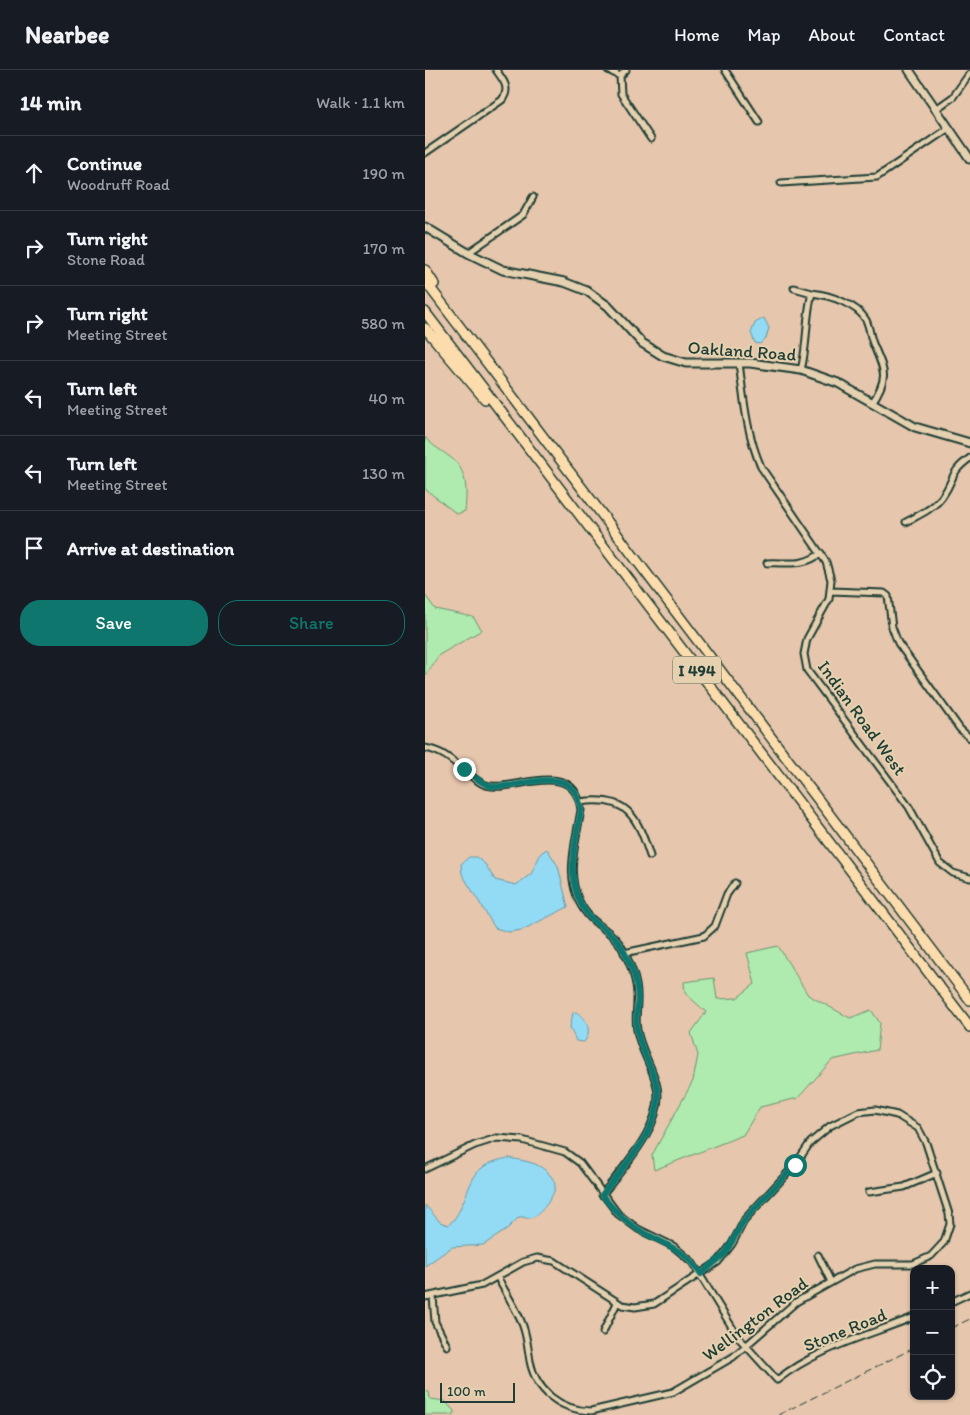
<!DOCTYPE html>
<html lang="en">
<head>
<meta charset="utf-8">
<style>
	body { margin:0; font-family:Itim,sans-serif; background:#20242c; color:#f1f3f6 }
	.controls { position:absolute; right:15px; bottom:15px; display:grid; overflow:hidden; border-radius:10px; box-shadow:0 1px 4px #0004 }
	.controls button { width:45px; height:45px; display:grid; place-items:center; padding:0; border:0; border-bottom:1px solid #363941; background:#171b24; color:#f1f3f6; font:25px sans-serif }
	.scale { position:absolute; left:15px; bottom:12px; width:75px; box-sizing:border-box; padding-left:5px; border:2px solid #1f3d34; border-top:0; font-size:14px; line-height:18px; white-space:nowrap; color:#1f3d34; -webkit-text-stroke:4px #e5d0af; paint-order:stroke }
	.stop { position:absolute; width:15px; height:15px; margin:-11px; border:4px solid #0f766e; border-radius:50%; background:#fff }
	.stop.end { background:#0f766e; border-color:#fff; box-shadow:0 1px 5px #0008 }
	.list { margin:0; padding:0; list-style:none }
	h2 { display:flex; justify-content:space-between; align-items:center; height:65px; margin:0; padding:0 20px; font-size:21px }
	h2 small { font-size:16px; font-weight:400; color:#9ea1a6 }
	.list li { display:grid; grid-template-columns:32px 1fr auto; gap:15px; align-items:center; box-sizing:border-box; height:75px; padding:0 20px; border-top:1px solid #363941 }
	.list b { display:block; font-size:19px; white-space:nowrap }
	.list p { margin:0; font-size:16px; white-space:nowrap; color:#9ea1a6 }
	.list em { font-size:16px; font-style:normal; color:#9ea1a6 }
	.actions { display:flex; gap:10px; padding:15px 20px }
	.actions a { flex:1; padding:11px 0; border:1px solid #0f766e; border-radius:20px; text-align:center; font-size:18px; color:#0f766e }
	.actions .main { background:#0f766e; color:#fff }
	.icon { flex:none; width:28px; height:28px; fill:none; stroke:currentColor; stroke-width:2; stroke-linecap:round; stroke-linejoin:round }
	.map { position:relative; flex:none; width:545px; height:1345px; overflow:hidden }
	header { display:flex; align-items:center; gap:30px; box-sizing:border-box; height:70px; padding:0 25px; background:#171b24; border-bottom:1px solid #363941 }
	header strong { font-size:24px }
	nav { display:flex; gap:28px; margin-inline-start:auto; font-size:18px }
	main { display:flex }
	aside { flex:1; background:#171b24 }
	.map>svg:first-child { display:block }
</style>
</head>
<body>
<header>
<strong>Nearbee</strong>
<nav><a>Home</a><a>Map</a><a>About</a><a>Contact</a></nav>
</header>
<main>
<aside>
<h2>14 min<small>Walk · 1.1 km</small></h2>
<ul class="list">
<li><svg class="icon" aria-label="ahead" viewBox="0 0 24 24"><path d="M12 20V5M6 11l6-6 6 6"/></svg><div><b>Continue</b><p>Woodruff Road</p></div><em>190 m</em></li>
<li><svg class="icon" aria-label="right" viewBox="0 0 24 24"><path d="M7 20v-9h11M14 6l5 5-5 5"/></svg><div><b>Turn right</b><p>Stone Road</p></div><em>170 m</em></li>
<li><svg class="icon" aria-label="right" viewBox="0 0 24 24"><path d="M7 20v-9h11M14 6l5 5-5 5"/></svg><div><b>Turn right</b><p>Meeting Street</p></div><em>580 m</em></li>
<li><svg class="icon" aria-label="left" viewBox="0 0 24 24"><path d="M17 20v-9H6M10 6l-5 5 5 5"/></svg><div><b>Turn left</b><p>Meeting Street</p></div><em>40 m</em></li>
<li><svg class="icon" aria-label="left" viewBox="0 0 24 24"><path d="M17 20v-9H6M10 6l-5 5 5 5"/></svg><div><b>Turn left</b><p>Meeting Street</p></div><em>130 m</em></li>
<li><svg class="icon" aria-label="arrive" viewBox="0 0 24 24"><path d="M6 21V4h12l-3 4 3 4H6"/></svg><div><b>Arrive at destination</b></div></li>
</ul>
<div class="actions"><a class="main">Save</a><a>Share</a></div>
</aside>
<div class="map">
<svg width="545" height="1345" viewBox="0 0 545 1345">
	<rect width="100%" height="100%" fill="#e6c6ac"/>
	<filter id="ink" filterUnits="userSpaceOnUse"><feTurbulence type="fractalNoise" baseFrequency=".02" numOctaves="2"/><feDisplacementMap in="SourceGraphic" scale="10" xChannelSelector="R" yChannelSelector="G"/><feConvolveMatrix kernelMatrix="1 2 1 2 8 2 1 2 1" color-interpolation-filters="sRGB"/></filter>
	<g filter="url(#ink)">
		<!-- green -->
		<path fill="#afeaaf" stroke="#679472" d="M0,367C7,376 16,380 25,387C43,400 42,421 40,441L32,444L0,419Z
			M0,525L10,539L48,547L57,560L14,585L0,606Z
			M353,876L383,925L425,948L446,940L455,953L452,980L407,990L373,1028L335,1037L318,1065L229,1100L227,1085L268,1011L273,985L266,963L281,942L260,923L259,912L289,908L292,929L312,928L330,914L322,883Z
			M0,1321L4,1322L5,1329L20,1331L29,1341V1345H0Z"/>
		<!-- water -->
		<path fill="#93daf4" stroke="#659ba7" d="M339,248L344,258L341,268L335,274L330,273L326,263L330,253Z
			M122,779L133,796L143,837L97,860L84,862L70,858L37,804L36,794L44,787H51L60,794L70,810L91,815L106,804L116,783Z
			M151,942C162,947 168,962 159,972L151,971L145,957L148,943Z
			M84,1088C93,1090 105,1091 114,1096C120,1099 130,1108 130,1116C130,1126 114,1147 105,1148C101,1149 98,1146 94,1147L80,1161L58,1175L27,1177L0,1196V1135L15,1152L23,1155C29,1151 32,1145 35,1139C49,1109 47,1094 84,1088Z"/>
		<g fill="none" stroke-linecap="round" stroke-linejoin="round">
			<defs>
				<path id="street" d="M183,0L195,6
					M201,0L195,6L196,24L226,69
					M300,0L334,52
					M511,39L528,27L545,3
					M0,83L77,30C86,18 78,10 71,0
					M356,113L452,107L524,58
					M43,183L98,145L108,127
					M369,218L387,223
					M314,293C319,330 321,362 336,397L401,492L406,510L404,529L382,569L379,584L382,600L484,737L515,793L528,803L545,808
					M376,300C383,274 380,249 387,223C404,225 432,234 441,250C445,258 445,268 449,276C460,302 464,307 447,333
					M481,452C494,445 508,439 517,427C531,408 523,404 545,388
					M342,493C363,492 379,497 396,483
					M406,521L459,523L463,526L467,557L473,573L535,659L545,668
					M0,678C26,682 37,703 58,714C85,726 149,684 156,740C150,776 137,814 163,845C173,857 188,862 196,876C205,892 213,912 212,930C212,940 210,950 212,960C215,980 228,997 232,1017C240,1054 198,1097 177,1125
					M155,732C202,725 212,746 225,786
					M199,883L279,866L290,856L302,824L310,813
					M0,1099L50,1075L72,1068L97,1070L140,1082L155,1093L193,1144L213,1159L248,1176L267,1192L313,1267L352,1310C392,1278 442,1266 489,1247
					M444,1122L479,1117L512,1103
					M393,1185L406,1212
					M8,1226L10,1252L22,1276
					M0,1227L57,1215L98,1192L112,1188L129,1191L197,1235L210,1237L229,1234L293,1192L307,1174L320,1149L370,1095L385,1073L405,1056L433,1042L450,1040L472,1045L493,1058L501,1073L524,1144L525,1154L519,1172L506,1186L488,1194H450L430,1199L371,1232L308,1287L248,1322L166,1341C135,1340 111,1321 105,1291C103,1279 102,1267 98,1256C92,1239 81,1224 73,1208
					M526,1232L545,1223
					M178,1262L192,1233"/>
				<path id="secondary" d="M484,0L545,89
					M0,157L43,183L78,200L139,212L162,221L183,236L217,273L238,286L261,293H325L376,300L413,313L490,357L545,373"/>
				<path id="highway" d="M0,200L9,214
					M0,211L545,930
					M0,242L545,957
					M0,258L60,329"/>
			</defs>
			<!-- street casing -->
			<use href="#street" stroke="#1f3d34" stroke-width="9"/>
			<!-- secondary casing -->
			<use href="#secondary" stroke="#1f3d34" stroke-width="11"/>
			<!-- highway casing -->
			<use href="#highway" stroke="#1f3d34" stroke-width="12"/>
			<!-- street -->
			<use href="#street" stroke="#e5d0af" stroke-width="5"/>
			<!-- secondary -->
			<use href="#secondary" stroke="#e5d0af" stroke-width="7"/>
			<!-- highway -->
			<use href="#highway" stroke="#fcdcac" stroke-width="9"/>
			<!-- rail -->
			<path stroke="#1f3d34" stroke-width="1" stroke-dasharray="8 4" stroke-linecap="butt" d="M526,1258L545,1249
				M353,1345L489,1278"/>
		</g>
	</g>
	<g fill="none" stroke-linecap="round" stroke-linejoin="round" filter="url(#ink)">
		<!-- route -->
		<path stroke="#0f766e" stroke-width="6" d="M39,699C47,705 55,713 65,716C92,722 149,687 156,740C150,776 138,813 163,845C173,857 188,862 196,876C205,892 213,912 213,930C212,940 210,950 212,960C215,980 228,997 232,1017C240,1054 198,1097 177,1125C187,1138 197,1149 211,1158C235,1173 260,1178 276,1204L300,1184L320,1149L370,1095"/>
	</g>
	<g text-anchor="middle" dominant-baseline="central" stroke-width="4" stroke-linejoin="round" paint-order="stroke">
		<!-- shield labels -->
		<rect fill="#e5d0af" stroke="#5a6959" stroke-width="1" x="248" y="586.5" width="48" height="27" rx="4"/>
		<g font-size="16" font-weight="bold" fill="#1f3d34">
			<text x="272" y="600">I 494</text>
		</g>
		<!-- street labels -->
		<g font-size="18" fill="#1f3d34" stroke="#e5d0af">
			<text transform="translate(317 281) rotate(4)">Oakland Road</text>
			<text transform="translate(437 648) rotate(54)">Indian Road West</text>
			<text transform="translate(330 1249) rotate(-37)">Wellington Road</text>
			<text transform="translate(420 1260) rotate(-22)">Stone Road</text>
		</g>
	</g>
</svg>
<div class="controls">
<button>+</button>
<button>−</button>
<button><svg class="icon" aria-label="locate" viewBox="0 0 24 24"><circle cx="12" cy="12" r="6"/><path d="M12 2v4M12 18v4M2 12h4M18 12h4"/></svg></button>
</div>
<div class="scale">100 m</div>
<div class="stop" style="left:370px;top:1095px"></div>
<div class="stop end" style="left:39px;top:699px"></div>
</div>
</main>
</body>
</html>
